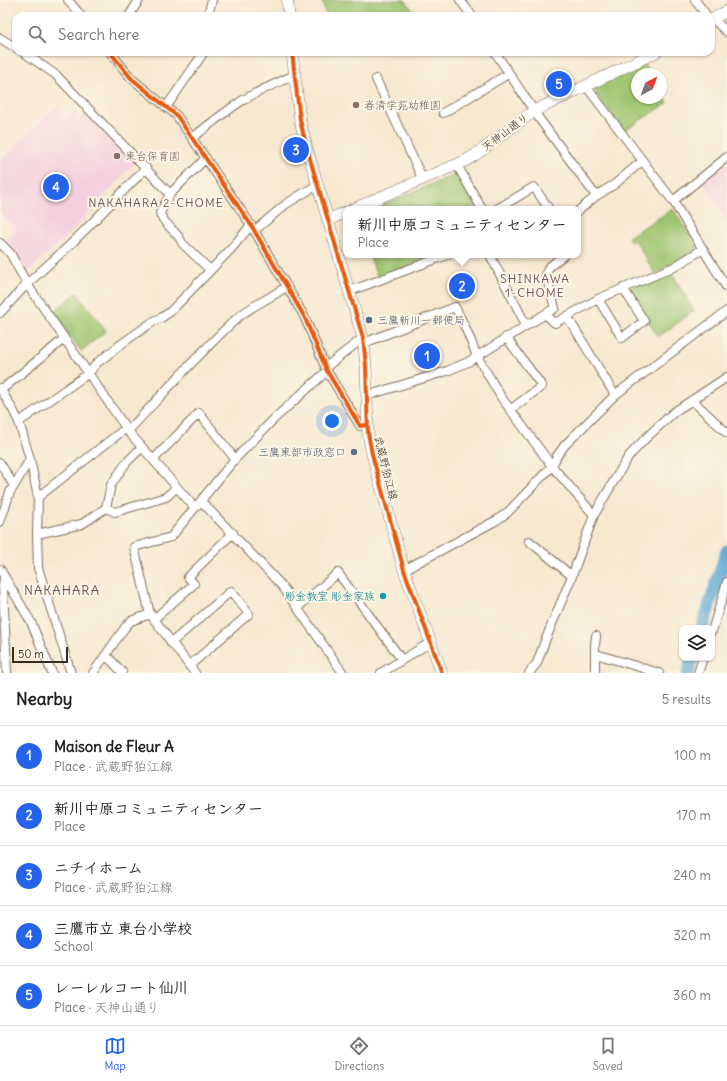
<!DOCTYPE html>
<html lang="en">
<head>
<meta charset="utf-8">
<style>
	body { margin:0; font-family:Delius,"Klee One",sans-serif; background:#f2f2f2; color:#222 }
	.controls { position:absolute; right:12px; bottom:12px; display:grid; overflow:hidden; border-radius:8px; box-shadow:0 1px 3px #0004 }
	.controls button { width:36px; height:36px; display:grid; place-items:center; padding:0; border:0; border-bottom:1px solid #e0e0e0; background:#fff; color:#222; font:20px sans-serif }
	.compass { position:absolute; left:631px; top:68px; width:36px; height:36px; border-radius:50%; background:#fff; box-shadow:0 1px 3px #0004; rotate:41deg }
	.scale { position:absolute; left:12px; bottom:10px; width:56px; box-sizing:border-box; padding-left:4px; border:2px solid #3b2a1e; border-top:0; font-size:11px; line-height:14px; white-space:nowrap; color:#3b2a1e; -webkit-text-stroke:3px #fcf5e5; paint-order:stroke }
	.you { position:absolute; left:332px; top:421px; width:14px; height:14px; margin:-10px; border:3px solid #fff; border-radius:50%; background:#1a73e8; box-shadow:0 0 0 6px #1a73e833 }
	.badge { display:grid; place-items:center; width:26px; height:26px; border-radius:50%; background:#2563eb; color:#fff; font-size:13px; font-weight:700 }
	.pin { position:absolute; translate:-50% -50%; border:2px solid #fff; box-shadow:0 1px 4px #0006 }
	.popup { position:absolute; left:343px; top:206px; width:238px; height:52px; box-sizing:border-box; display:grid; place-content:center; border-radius:8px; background:#fff; filter:drop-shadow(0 1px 3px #0005); font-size:13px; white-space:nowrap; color:#767676 }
	.popup b { font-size:15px; color:#222 }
	.popup::after { content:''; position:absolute; left:50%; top:100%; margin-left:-8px; border:8px solid transparent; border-top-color:#fff }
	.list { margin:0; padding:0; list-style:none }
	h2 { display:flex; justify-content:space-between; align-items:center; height:52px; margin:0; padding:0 16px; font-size:17px }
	h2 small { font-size:13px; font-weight:400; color:#767676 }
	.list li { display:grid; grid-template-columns:26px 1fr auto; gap:12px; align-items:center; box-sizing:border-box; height:60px; padding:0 16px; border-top:1px solid #e0e0e0 }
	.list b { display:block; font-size:15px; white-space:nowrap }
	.list p { margin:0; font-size:13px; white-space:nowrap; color:#767676 }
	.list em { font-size:13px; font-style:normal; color:#767676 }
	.icon { flex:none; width:22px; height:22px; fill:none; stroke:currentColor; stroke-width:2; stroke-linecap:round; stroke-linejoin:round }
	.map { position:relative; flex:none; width:727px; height:673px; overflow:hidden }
	.search { position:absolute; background:#fff; box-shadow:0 1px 3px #0004; left:12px; right:12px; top:12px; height:44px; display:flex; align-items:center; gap:10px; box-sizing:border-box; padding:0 14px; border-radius:12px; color:#767676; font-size:15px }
	.sheet { height:352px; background:#fff }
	nav { display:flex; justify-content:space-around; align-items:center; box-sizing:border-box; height:56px; border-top:1px solid #e0e0e0; background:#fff; font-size:11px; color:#767676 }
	nav a { display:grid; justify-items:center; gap:2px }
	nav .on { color:#2563eb }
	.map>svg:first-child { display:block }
</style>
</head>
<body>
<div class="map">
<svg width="727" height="673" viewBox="0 0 727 673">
	<rect width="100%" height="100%" fill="#fcf5e5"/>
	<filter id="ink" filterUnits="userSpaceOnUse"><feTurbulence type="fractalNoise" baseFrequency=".025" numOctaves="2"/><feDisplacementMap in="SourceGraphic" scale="8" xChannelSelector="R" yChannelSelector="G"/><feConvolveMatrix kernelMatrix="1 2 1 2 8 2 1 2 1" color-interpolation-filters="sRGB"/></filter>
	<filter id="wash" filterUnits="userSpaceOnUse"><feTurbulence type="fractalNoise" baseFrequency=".012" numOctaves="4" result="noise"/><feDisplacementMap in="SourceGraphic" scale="16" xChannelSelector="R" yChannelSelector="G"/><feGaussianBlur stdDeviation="0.9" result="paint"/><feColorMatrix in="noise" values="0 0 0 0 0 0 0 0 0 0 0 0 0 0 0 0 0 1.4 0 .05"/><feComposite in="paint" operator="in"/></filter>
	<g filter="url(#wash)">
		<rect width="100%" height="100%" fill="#f7e8d0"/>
		<!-- built -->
		<path fill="#f4cfde" d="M56,107L66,116L73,110L81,118L87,112L135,162L70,233L28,272L4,240L15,231L0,212V161Z
			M727,162V221L703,182L724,166Z"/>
		<!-- green -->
		<path fill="#9ec570" stroke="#6c7847" d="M322,0H405L414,12L408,16H326Z
			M642,65H645L650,74H637V98H661V92L668,103L623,131L595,92L596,86Z
			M458,173L477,209H373Z
			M673,209L698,248L655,274L635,240L631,242L628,237Z
			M369,255H439L378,278Z
			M671,272L694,311L658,337L629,291V288Z
			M77,293L106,331L81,351L53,312Z"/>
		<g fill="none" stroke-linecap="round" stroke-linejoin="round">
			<!-- river -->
			<path stroke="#5da8d5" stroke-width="13" d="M702,628L727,551
				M688,673L692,658"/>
		</g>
	</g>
	<g filter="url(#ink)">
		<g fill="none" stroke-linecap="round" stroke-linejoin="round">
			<defs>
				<path id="street" d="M68,0L81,16
					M460,0L472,16
					M695,0L707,16
					M129,16L139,0
					M211,16L208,15L212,0
					M713,19L727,32
					M0,38L16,48
					M23,52L56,75L170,194
					M110,52L131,78L177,116L251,225L304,316L327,371L360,426L367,425
					M495,52L538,117L596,196
					M376,79L423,180
					M586,86L673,201L727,288
					M167,106L204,52
					M443,113L508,74
					M192,138C208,126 223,113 240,102C257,91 276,84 294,75
					M206,158L170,194L160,213C163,225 178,231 182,243L210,270
					M457,165L482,209
					M673,201L727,157
					M497,209L534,187L549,209
					M578,211L596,196L615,184L642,161
					M254,231L286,204L317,185
					M0,243L10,253L27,284L128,431L195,508
					M490,255L526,325
					M350,291L447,255
					M598,299L622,338L644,321L623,288
					M0,313L27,284L72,243L146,168
					M545,314L555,323L598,299L674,267L703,249
					M567,316L615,395
					M506,337L542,386L510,410
					M364,343L455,307L465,327L477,356L501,397L552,466L594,515
					M326,367L363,338
					M0,388L13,410L19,422L30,459L38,497L37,534L38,568L71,673
					M1,390L64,339
					M366,396L447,371L468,362L555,308L546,275L548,268L564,255
					M692,400L727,433
					M19,422L89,373L97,363L124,342L154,321L161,318L170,312L231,249L251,225
					M128,431C163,394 198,354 235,320C250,306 270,299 287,286
					M153,460L199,413L235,459
					M0,463L14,486L10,492L0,522
					M14,486L30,459
					M38,497L126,428
					M201,501L282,586L343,673
					M106,508L115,512L166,497L177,487
					M37,534L82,524L106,508L111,485L126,463L142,447
					M529,541L572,576
					M0,569L31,622L52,673
					M404,570L497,520L508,512L552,466L557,456L565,445L615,395L727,311
					M4,578L3,587L7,673
					M298,607L338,573L402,660
					M154,619L194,584L188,577L233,533
					M712,631L727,582
					M171,643L231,591L249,614L189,666
					M596,654L659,673
					M106,655L122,672
					M93,673L126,626L131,621L150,614
					M195,673L150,614L134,547L171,537L235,459L274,419L327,371
					M381,673L431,642
					M529,673L537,663L545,641L572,576L594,515L618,474L629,456L646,438L674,412L727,377
					M595,673V646L596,636
					M698,673L703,658"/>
				<path id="secondary" d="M287,0L289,16
					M711,20L727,11
					M292,52L300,120L307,149L363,338L366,365L368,433L372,454L404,570L442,673
					M353,209L465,161L475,155L534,111L656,52
					M328,220L346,212"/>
			</defs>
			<!-- street casing -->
			<use href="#street" stroke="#7d6c5c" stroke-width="10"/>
			<!-- secondary casing -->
			<use href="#secondary" stroke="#7d6c5c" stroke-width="12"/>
			<!-- street -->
			<use href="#street" stroke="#fff" stroke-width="8"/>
			<!-- secondary -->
			<use href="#secondary" stroke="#fff" stroke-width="11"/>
			<defs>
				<path id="cycleway" d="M110,52L131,78L177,116L251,225L304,316L327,371L360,426L367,425
					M292,52L300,120L307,149L363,338L366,365L368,433L372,454L404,570L442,673"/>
			</defs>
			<!-- cycleway casing -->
			<use href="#cycleway" stroke="#fcf5e5" stroke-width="6"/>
			<!-- cycleway -->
			<use href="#cycleway" stroke="#e8590c" stroke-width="4"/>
		</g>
	</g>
	<!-- markers -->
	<g fill="#8d6e63" stroke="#fcf5e5" stroke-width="1.5">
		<circle cx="356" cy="105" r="4"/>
		<circle cx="117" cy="156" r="4"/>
	</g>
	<g fill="#5c6f8a" stroke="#fcf5e5" stroke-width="1.5">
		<circle cx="369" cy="320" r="4"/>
		<circle cx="354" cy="452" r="4"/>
	</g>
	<circle fill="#0f9aa8" stroke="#fcf5e5" stroke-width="1.5" cx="383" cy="596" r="4"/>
	<g text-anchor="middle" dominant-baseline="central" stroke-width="4" stroke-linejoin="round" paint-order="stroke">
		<!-- education labels -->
		<g font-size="11" fill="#785e54" stroke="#fcf5e5" text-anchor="start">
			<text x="364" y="105">春清学苑幼稚園</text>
			<text x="125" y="156">東台保育園</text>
		</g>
		<!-- street labels -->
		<g font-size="11" fill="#3b2a1e" stroke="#fcf5e5">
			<text transform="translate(505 132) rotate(-37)">天神山通り</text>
			<text transform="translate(386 468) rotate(76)">武蔵野狛江線</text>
		</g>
		<!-- service labels -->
		<g font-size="11" fill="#4e5e75" stroke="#fcf5e5" text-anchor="start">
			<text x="377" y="320">三鷹新川一郵便局</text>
			<text x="346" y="452" text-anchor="end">三鷹東部市政窓口</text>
		</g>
		<!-- culture labels -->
		<g font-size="11" fill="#0d838f" stroke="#fcf5e5" text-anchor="end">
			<text x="375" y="596">彫金教室 彫金家族</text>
		</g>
		<!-- neighbourhood labels -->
		<g font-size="12" letter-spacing="1" fill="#75565f" stroke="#fcf5e5">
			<text x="156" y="202">NAKAHARA 2-CHOME</text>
			<text x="535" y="278">SHINKAWA<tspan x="535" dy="14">1-CHOME</tspan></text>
		</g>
		<!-- quarter labels -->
		<g font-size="13" letter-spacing="1" fill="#75565f" stroke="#fcf5e5">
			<text x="62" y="590">NAKAHARA</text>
		</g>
	</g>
</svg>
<div class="controls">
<button><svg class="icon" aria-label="layers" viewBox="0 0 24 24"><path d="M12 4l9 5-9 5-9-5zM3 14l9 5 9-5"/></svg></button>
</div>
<svg class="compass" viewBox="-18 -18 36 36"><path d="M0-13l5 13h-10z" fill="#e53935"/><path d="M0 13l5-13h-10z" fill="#767676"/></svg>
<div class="scale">50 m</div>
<div class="you"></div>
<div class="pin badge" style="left:427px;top:356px">1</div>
<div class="pin badge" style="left:462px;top:286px">2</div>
<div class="popup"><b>新川中原コミュニティセンター</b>Place</div>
<div class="pin badge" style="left:296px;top:150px">3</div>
<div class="pin badge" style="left:56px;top:187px">4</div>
<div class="pin badge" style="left:559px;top:84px">5</div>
<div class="search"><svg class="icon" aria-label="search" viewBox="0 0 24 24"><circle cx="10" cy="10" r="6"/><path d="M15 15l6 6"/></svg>Search here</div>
</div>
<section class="sheet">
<h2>Nearby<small>5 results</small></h2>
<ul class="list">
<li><span class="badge">1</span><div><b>Maison de Fleur A</b><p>Place · 武蔵野狛江線</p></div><em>100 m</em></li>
<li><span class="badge">2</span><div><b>新川中原コミュニティセンター</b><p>Place</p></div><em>170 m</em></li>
<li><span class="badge">3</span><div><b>ニチイホーム</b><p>Place · 武蔵野狛江線</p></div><em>240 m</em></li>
<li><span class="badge">4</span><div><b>三鷹市立 東台小学校</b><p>School</p></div><em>320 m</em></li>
<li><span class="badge">5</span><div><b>レーレルコート仙川</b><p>Place · 天神山通り</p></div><em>360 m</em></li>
</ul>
</section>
<nav>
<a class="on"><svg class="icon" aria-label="map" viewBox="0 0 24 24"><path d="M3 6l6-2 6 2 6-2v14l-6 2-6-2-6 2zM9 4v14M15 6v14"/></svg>Map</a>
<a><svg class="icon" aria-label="directions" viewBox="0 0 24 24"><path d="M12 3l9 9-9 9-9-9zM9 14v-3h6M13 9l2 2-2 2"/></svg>Directions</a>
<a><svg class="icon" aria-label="saved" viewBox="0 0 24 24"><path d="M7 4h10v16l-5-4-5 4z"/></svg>Saved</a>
</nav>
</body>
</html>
